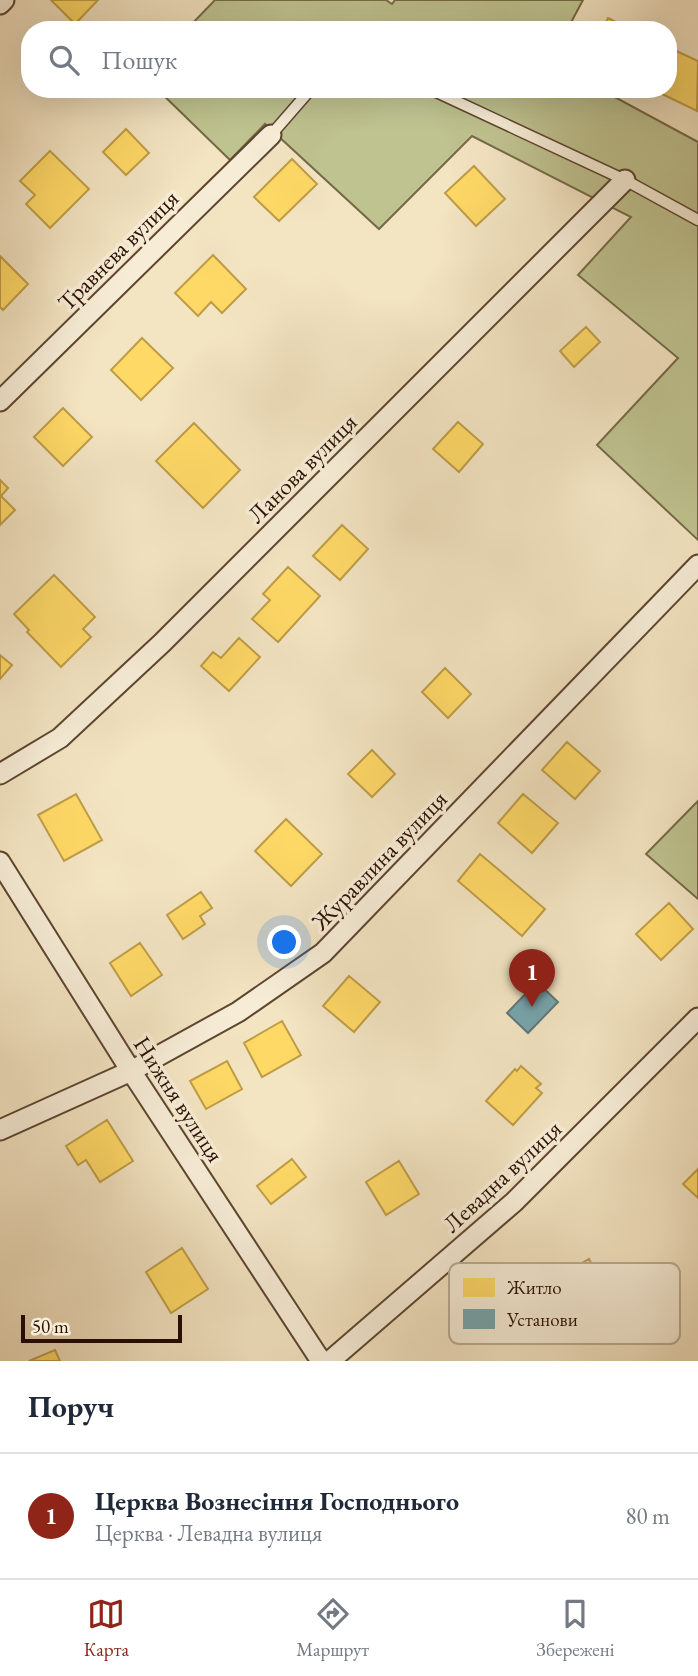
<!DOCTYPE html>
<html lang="uk">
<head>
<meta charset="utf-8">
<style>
	body { margin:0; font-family:"EB Garamond",serif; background:#f6f6f7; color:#1f2937 }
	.scale { position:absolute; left:21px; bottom:18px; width:161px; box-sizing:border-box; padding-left:7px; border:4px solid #2b1000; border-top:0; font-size:19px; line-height:24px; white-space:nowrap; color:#2b1000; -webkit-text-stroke:5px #f7edd7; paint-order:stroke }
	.you { position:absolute; left:285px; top:943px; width:24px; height:24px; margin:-18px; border:5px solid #fff; border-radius:50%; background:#1a73e8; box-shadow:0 0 0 10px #1a73e833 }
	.badge { display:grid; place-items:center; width:46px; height:46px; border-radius:50%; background:#8f2418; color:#fff; font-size:23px; font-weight:700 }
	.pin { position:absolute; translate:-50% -58px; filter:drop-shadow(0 2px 4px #0008) }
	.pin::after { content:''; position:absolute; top:37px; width:24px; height:21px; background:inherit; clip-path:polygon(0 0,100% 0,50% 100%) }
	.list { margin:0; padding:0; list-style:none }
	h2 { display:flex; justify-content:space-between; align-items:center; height:91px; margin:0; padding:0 28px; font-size:30px }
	h2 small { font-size:23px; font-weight:400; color:#747a83 }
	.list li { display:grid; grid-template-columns:46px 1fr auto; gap:21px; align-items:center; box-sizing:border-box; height:126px; padding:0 28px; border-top:2px solid #e0e1e3 }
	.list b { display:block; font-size:26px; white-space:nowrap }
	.list p { margin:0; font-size:23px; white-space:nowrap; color:#747a83 }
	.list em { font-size:23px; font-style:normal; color:#747a83 }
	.icon { flex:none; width:38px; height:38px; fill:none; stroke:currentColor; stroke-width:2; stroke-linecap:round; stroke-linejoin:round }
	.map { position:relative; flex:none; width:698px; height:1361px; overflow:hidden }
	.search { position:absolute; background:#fff; box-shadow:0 7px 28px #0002; left:21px; right:21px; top:21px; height:77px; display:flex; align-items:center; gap:18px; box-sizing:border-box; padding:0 24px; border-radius:28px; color:#747a83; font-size:26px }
	.sheet { height:217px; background:#fff }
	nav { display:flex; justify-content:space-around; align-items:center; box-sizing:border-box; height:98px; border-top:2px solid #e0e1e3; background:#fff; font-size:19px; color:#747a83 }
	nav a { display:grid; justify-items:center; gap:4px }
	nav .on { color:#8f2418 }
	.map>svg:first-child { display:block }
</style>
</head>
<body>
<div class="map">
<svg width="698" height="1361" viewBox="0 0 698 1361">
	<rect width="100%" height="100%" fill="#f3e4c2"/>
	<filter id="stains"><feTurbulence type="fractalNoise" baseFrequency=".00286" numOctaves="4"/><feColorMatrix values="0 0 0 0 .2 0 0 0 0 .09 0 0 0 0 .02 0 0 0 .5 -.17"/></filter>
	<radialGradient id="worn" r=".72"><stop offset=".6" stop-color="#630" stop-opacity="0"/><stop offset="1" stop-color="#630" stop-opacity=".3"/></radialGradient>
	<!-- green -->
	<path fill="#bfc390" stroke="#756a48" stroke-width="2" d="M215,0H386L392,4L395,0H583L567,30H186Z
		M157,89H600L698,142V540L597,445L678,358L578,275L631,217L472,136L379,229L265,124L230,160Z
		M698,801V899L646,854Z"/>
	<!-- homes -->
	<path fill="#ffd966" stroke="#bf9d47" stroke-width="2" d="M51,0H98L75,24Z
		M608,18L631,30H602Z
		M670,48L698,61L697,111L662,94L664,89H668V53Z
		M126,129L149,153L126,175L103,152Z
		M50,151L89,189L50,228L26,204L35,195L20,181Z
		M292,159L317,184L279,221L254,197Z
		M474,166L505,199L476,226L445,193Z
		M213,255L246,289L222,313L211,302L198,316L175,293Z
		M0,256L28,284L3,310L0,307Z
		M586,327L600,342L574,367L560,351Z
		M142,338L173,368L141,400L111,370Z
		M63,408L92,437L63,466L34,437Z
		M458,422L483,444L459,472L433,449Z
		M194,423L240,470L203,508L156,461Z
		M0,480L8,488L1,496L15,510L0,525Z
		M342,525L368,549L340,580L313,556Z
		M288,567L320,596L278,642L252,619L270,600L263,594Z
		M54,575L95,617L83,629L91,637L61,667L27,632L29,630L14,614Z
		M239,638L260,657L229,691L201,666L213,652L221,658Z
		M0,655L12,665L0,679Z
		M445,668L471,694L448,718L422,692Z
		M567,742L600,771L575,799L542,770Z
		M372,750L395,774L372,797L348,774Z
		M76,794L102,840L64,861L38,815Z
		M523,794L558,823L532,853L498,823Z
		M286,819L322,854L291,886L255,851Z
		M480,854L545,909L522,936L458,881Z
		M201,892L212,908L200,916L205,924L183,939L167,915Z
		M669,903L693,929L661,960L636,934Z
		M140,943L162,975L131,996L110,963Z
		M349,976L380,1002L354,1032L323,1006Z
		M282,1021L301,1055L262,1077L244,1043Z
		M227,1061L242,1089L206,1109L190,1081Z
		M521,1066L541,1084L536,1088L542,1093L513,1125L486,1101L515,1069L517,1071Z
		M107,1120L133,1161L100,1182L86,1160L78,1165L66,1146Z
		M292,1159L306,1177L271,1204L257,1186Z
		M399,1161L419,1194L386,1215L366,1182Z
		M698,1169V1198L683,1184Z
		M182,1248L208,1289L171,1313L146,1272Z
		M589,1259L604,1286L573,1304L558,1277Z
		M55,1350L60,1361H29Z"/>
	<!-- public -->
	<path fill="#76a5af" stroke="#60787a" stroke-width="2" d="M537,982L558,1002L528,1033L507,1013Z"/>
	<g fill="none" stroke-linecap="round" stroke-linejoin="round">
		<defs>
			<path id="service" d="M430,89L625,180L698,220
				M271,135L311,89"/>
			<path id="minor" d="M0,4L4,0
				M0,401L271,135
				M0,774L60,738L162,643L625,180
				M0,862L131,1071L321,1361
				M0,1130L131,1071L238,1012L323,953L698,565
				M330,1361L514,1202L698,1018"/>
		</defs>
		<!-- service casing -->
		<use href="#service" stroke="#5d4530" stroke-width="13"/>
		<!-- minor casing -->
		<use href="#minor" stroke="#5d4530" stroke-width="23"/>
		<!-- service -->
		<use href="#service" stroke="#f7edd7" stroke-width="10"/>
		<!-- minor -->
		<use href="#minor" stroke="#f7edd7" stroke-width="19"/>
	</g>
	<g text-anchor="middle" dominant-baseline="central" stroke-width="7" stroke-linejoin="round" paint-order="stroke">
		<!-- street labels -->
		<g font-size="24" fill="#2b1000" stroke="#f7edd7">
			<text transform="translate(118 250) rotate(-45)">Травнева вулиця</text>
			<text transform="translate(302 468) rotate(-45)">Ланова вулиця</text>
			<text transform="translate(379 860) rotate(-46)">Журавлина вулиця</text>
			<text transform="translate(179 1099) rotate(57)">Нижня вулиця</text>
			<text transform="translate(502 1176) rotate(-43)">Левадна вулиця</text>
		</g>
	</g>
	<!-- legend -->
	<rect x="449" y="1263" width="231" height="81" rx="10" fill="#f7edd7" stroke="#baab96" stroke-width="2"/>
	<rect x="463" y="1278" width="32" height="19" fill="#ffd966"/>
	<rect x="463" y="1309" width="32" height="20" fill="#76a5af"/>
	<g font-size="19" fill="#2b1000">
		<text x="507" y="1294">Житло</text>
		<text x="507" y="1326">Установи</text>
	</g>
	<rect width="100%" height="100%" filter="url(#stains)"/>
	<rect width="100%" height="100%" fill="url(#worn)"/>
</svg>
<div class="scale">50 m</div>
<div class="you"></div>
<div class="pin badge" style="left:532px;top:1007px">1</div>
<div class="search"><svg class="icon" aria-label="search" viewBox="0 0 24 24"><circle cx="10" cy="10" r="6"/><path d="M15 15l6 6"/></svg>Пошук</div>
</div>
<section class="sheet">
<h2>Поруч<small></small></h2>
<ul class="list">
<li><span class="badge">1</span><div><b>Церква Вознесіння Господнього</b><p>Церква · Левадна вулиця</p></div><em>80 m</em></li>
</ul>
</section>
<nav>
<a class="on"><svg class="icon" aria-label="map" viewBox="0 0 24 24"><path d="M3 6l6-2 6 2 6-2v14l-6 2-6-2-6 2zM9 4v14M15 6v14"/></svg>Карта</a>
<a><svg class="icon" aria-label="directions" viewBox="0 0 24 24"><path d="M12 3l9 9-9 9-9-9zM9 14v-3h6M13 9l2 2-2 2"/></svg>Маршрут</a>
<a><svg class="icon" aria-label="saved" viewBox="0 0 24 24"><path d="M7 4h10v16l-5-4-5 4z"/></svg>Збережені</a>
</nav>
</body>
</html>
